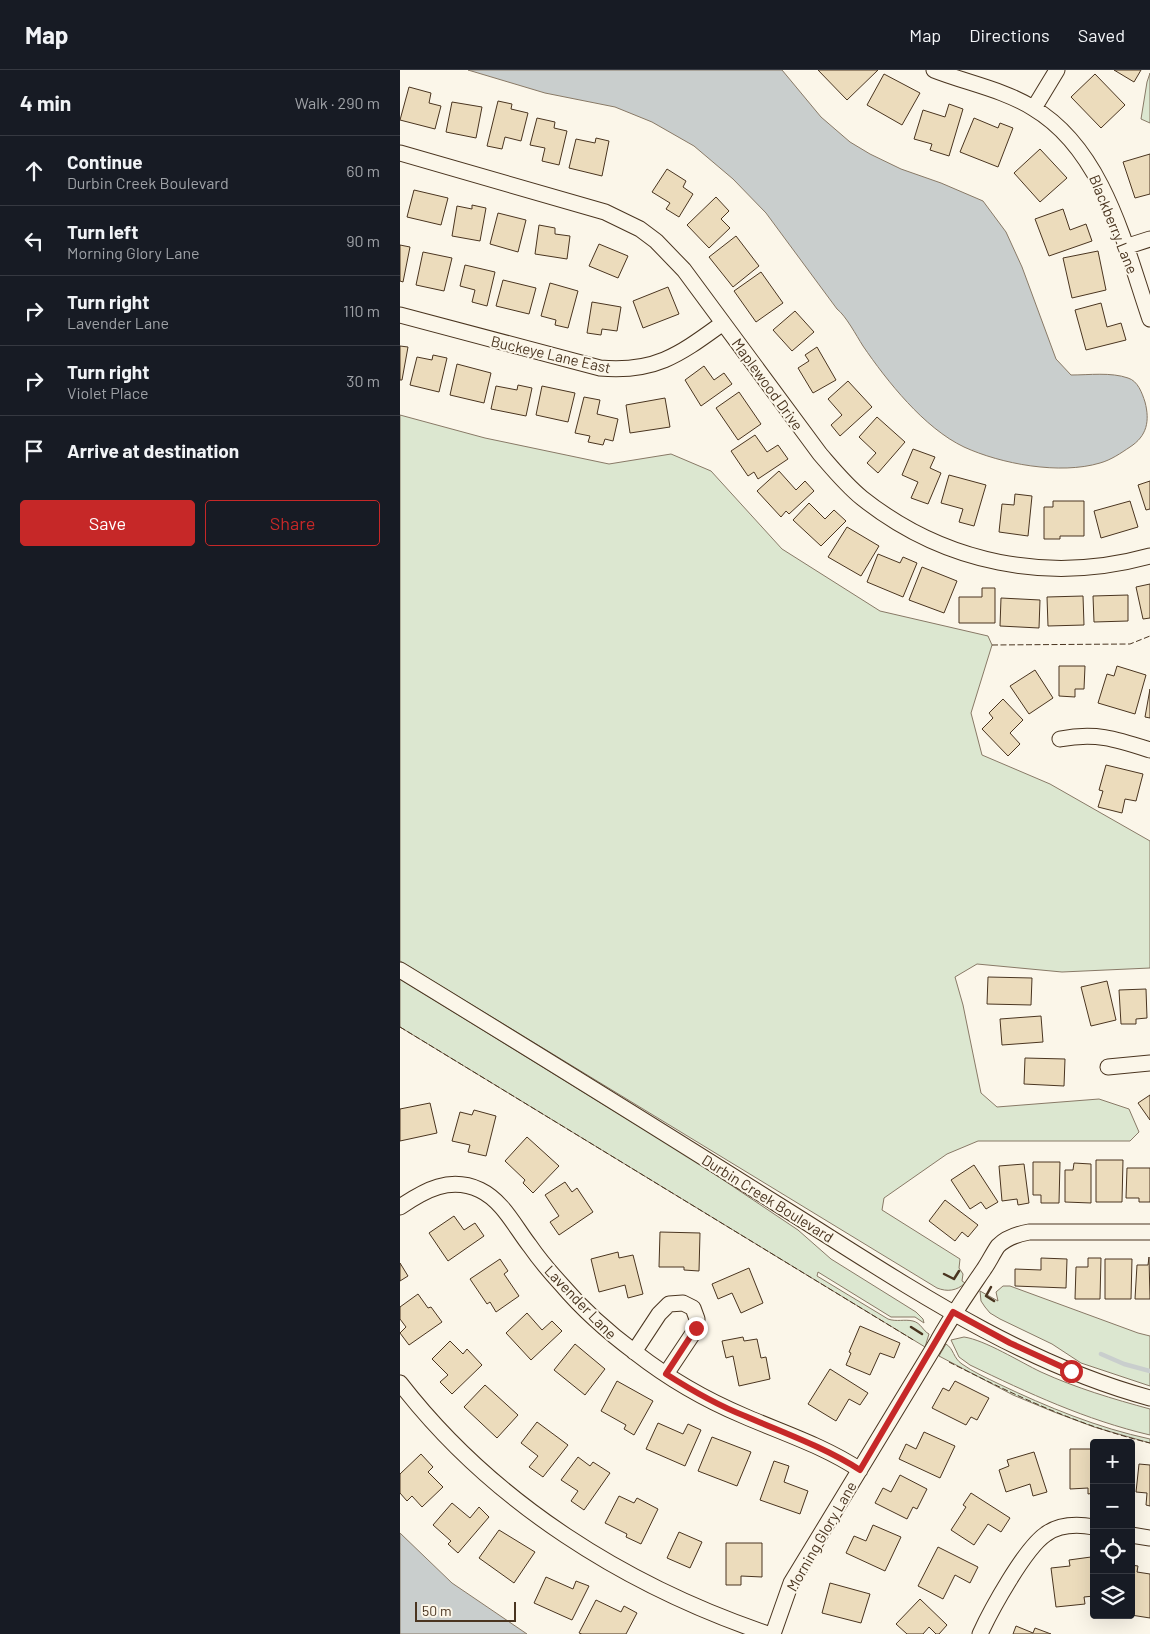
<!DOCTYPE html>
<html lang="en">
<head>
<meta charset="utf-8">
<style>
	body { margin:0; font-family:Barlow,sans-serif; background:#20242c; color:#f1f3f6 }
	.controls { position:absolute; right:15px; bottom:15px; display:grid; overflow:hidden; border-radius:5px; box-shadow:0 5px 20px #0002 }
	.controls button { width:45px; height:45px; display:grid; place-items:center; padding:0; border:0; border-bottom:1px solid #363941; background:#171b24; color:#f1f3f6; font:25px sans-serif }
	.scale { position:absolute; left:15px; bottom:12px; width:101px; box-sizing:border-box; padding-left:5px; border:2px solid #4a3520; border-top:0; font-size:14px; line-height:18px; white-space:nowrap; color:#4a3520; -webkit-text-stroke:4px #fbf6e9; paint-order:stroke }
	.stop { position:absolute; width:15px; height:15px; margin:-11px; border:4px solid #c62828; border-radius:50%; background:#fff }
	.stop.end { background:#c62828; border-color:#fff; box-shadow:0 1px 5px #0008 }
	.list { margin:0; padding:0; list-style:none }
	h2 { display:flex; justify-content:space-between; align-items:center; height:65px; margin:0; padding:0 20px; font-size:21px }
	h2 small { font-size:16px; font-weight:400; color:#9ea1a6 }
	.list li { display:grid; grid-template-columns:32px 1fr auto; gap:15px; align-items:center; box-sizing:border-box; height:70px; padding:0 20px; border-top:1px solid #363941 }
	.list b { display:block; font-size:19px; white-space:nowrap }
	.list p { margin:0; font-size:16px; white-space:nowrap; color:#9ea1a6 }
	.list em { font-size:16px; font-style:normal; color:#9ea1a6 }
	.actions { display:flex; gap:10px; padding:15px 20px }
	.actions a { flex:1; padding:11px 0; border:1px solid #c62828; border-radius:5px; text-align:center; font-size:18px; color:#c62828 }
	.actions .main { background:#c62828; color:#fff }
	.icon { flex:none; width:28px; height:28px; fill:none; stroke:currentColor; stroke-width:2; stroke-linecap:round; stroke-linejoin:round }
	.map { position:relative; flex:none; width:750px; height:1564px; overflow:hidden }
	header { display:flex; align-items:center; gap:30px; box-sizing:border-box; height:70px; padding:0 25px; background:#171b24; border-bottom:1px solid #363941 }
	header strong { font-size:24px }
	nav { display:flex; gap:28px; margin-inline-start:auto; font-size:18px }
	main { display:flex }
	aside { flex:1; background:#171b24 }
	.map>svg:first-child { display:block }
</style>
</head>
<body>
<header>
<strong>Map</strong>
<nav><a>Map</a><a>Directions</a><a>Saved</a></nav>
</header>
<main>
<aside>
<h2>4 min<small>Walk · 290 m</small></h2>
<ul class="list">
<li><svg class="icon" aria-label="ahead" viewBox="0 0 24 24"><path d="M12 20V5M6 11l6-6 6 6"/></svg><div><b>Continue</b><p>Durbin Creek Boulevard</p></div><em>60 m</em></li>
<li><svg class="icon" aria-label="left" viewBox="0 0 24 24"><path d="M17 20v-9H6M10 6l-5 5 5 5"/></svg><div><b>Turn left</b><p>Morning Glory Lane</p></div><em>90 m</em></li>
<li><svg class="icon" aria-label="right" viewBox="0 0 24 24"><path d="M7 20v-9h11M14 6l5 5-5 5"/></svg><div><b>Turn right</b><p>Lavender Lane</p></div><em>110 m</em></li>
<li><svg class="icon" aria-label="right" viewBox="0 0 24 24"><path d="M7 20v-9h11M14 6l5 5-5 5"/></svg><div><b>Turn right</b><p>Violet Place</p></div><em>30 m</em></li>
<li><svg class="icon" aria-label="arrive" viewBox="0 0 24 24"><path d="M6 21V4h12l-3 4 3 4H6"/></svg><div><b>Arrive at destination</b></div></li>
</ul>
<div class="actions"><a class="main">Save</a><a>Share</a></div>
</aside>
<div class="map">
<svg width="750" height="1564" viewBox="0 0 750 1564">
	<rect width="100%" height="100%" fill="#fbf6e9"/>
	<!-- green -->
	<path fill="#dce7d0" stroke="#887966" d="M750,3V53L741,49L747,12Z
		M0,345L85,368L209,394L271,384L311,401L382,479L480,541L588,566L592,575L571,643L582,685L650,714L750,771V898L662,902L577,894L555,907L563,935L581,1023L597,1037L699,1029L729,1039L739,1062L730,1071H578L547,1084L484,1128L482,1140L560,1189L559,1198L563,1204L562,1211L565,1213C557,1221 547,1222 537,1218L0,891Z
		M0,909L295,1091L398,1160L431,1189L516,1242L523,1249L524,1253L515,1247H491L418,1202L417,1206L488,1249C496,1252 505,1249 513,1251C521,1253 523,1261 529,1264L525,1277L0,957Z
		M603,1216H610L738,1263L750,1266V1316L681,1293L652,1274L600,1249L590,1243L585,1237L581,1231L580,1221L598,1231L596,1222Z
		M564,1267C585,1270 620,1292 641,1302C676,1318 713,1329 750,1339V1365C686,1350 628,1323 570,1295L559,1287L551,1270Z
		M546,1274C554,1279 553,1288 562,1294C573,1302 587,1308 599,1314C647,1337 698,1358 750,1369V1373L694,1357L654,1342L613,1325L539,1286Z"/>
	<!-- water -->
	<path fill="#c9cecd" stroke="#887966" d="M68,0H382L421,47L450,72L470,84L501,99L541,113L583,131L606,162L622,197L656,289L671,305C689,305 711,302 728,308C738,311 742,323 745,332C750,351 747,366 730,377C721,383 711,390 700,393C660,405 601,394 564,377C524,358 487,311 463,276C456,265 446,246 437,239L366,143L333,109L294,76L252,52L215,37L145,23Z
		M0,1463L52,1513L127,1564H0Z"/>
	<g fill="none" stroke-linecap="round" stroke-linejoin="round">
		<!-- stream -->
		<path stroke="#c9cecd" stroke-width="4.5" d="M701,1284L724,1294L750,1301"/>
	</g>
	<!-- building -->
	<path fill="#ecdcbc" stroke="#4a3520" d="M418,0H478L447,30Z
		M714,0H741L734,12Z
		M484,4L520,23L502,55L467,35Z
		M695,4L725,35L701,58L671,27Z
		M9,17L31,23L29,33L41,36L35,59L0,50Z
		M98,31L112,34L111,39L128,43L121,71L105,67L102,79L87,76Z
		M52,32L82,37L76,68L46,62Z
		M549,34L563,39L549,86L530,80L532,74L514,69L523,40L545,47Z
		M137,48L155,52L154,58L167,61L159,95L142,91L145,78L130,75Z
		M574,48L598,58L600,53L613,58L598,97L560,82Z
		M196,68L209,71L202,106L169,98L176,69L195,73Z
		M640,79L667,108L640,132L614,103Z
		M750,84V124L735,128L723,92Z
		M267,99L286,111L283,117L293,124L279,147L266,139L270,133L252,122Z
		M14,120L48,128L41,155L7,147Z
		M316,127L329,141L321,149L330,158L309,178L287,155Z
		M72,135L86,138L80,171L52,166L57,136L72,139Z
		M663,139L670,160L686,154L692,171L649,186L635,149Z
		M98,143L126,150L118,182L90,174Z
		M139,155L155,158V164L170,166L167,189L135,184Z
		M336,166L359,196L333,217L309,187Z
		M199,174L228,186L218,208L189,196Z
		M0,175L10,177L3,212L0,211Z
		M698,181L706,220L672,228L663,188Z
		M23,182L52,188L44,221L16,215Z
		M65,195L95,202L87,236L72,232L75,220L60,216Z
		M361,202L383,233L356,252L334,221Z
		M103,210L136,218L129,244L96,236Z
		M150,213L178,221L168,258L155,255L156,250L141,246Z
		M268,217L279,244L243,258L233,231Z
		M192,232L221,237L217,261L202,259L201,265L187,263Z
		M701,233L707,257L721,253L726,270L686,280L675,240Z
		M395,241L414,262L392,281L373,260Z
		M0,276L8,277L2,310H0Z
		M417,277L436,310L413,323L398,298L409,291L405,285Z
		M33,285L47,288L39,322L10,315L17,287L32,290Z
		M57,294L91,303L84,333L50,325Z
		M304,296L314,310L324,303L332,314L301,336L285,310Z
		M448,311L472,337L440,366L431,355L442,345L428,329Z
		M118,315L132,318L126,346L91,339L96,316L117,320Z
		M142,316L175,323L168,352L136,345Z
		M339,322L361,354L338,370L316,338Z
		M184,327L200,330L197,344L218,349L213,371L205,369L203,375L188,372L190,366L175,363Z
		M265,328L270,357L230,363L226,335Z
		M477,347L505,372L478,403L467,393L476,383L459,367Z
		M355,365L367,382L378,375L388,389L358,409L354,402L348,406L331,381Z
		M513,379L535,387L530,398L541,403L528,434L511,428L518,412L502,405Z
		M379,401L396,420L405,411L414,421L389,444L386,441L381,447L357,421Z
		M549,405L586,415L574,456L559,452L563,439L541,433Z
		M750,411V439L746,440L738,415Z
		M615,424L632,426L628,466L599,462L602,434L614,435Z
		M653,431H684V466H660V469H644V437H653Z
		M730,431L738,457L701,468L694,441Z
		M409,433L425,449L434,440L446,451L421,476L393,450Z
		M447,457L479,476L461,506L428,487Z
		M478,484L500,493L503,487L517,493L503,527L467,512Z
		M522,497L557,511L544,543L509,530Z
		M750,514V548L743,549L736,517Z
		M582,518H595V553H559V527H582Z
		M728,525V551L694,552L693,526Z
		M683,526L684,555L648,556L647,527Z
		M601,528L640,530L639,558L600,556Z
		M659,596H685L684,619H675V627L659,626Z
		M717,596L746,605L735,644L698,633L707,604L714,606Z
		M635,600L653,628L629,644L610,616Z
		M750,619V648L745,647Z
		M603,629L623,650L610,663L620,674L608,686L582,659L593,648L589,643Z
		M706,695L743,704L736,731L725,729L722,743L698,737L703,721L699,720Z
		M588,907L632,908L631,935L587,934Z
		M707,911L716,950L691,956L681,917Z
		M746,919L747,948L736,949V954H721L719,920Z
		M641,946L643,972L602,975L600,949Z
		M625,988L665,989L664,1016L624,1014Z
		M750,1025V1050L738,1033Z
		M30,1033L37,1063L0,1071V1039Z
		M74,1040L96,1046L86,1086L68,1082L70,1075L52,1071L60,1042L72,1045Z
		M127,1067L159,1096L133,1123L123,1113L125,1110L105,1091Z
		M696,1090H723L722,1132H696Z
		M633,1092H660L659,1133H641V1125H633Z
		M674,1093L691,1094V1133L665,1132V1100H673Z
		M624,1094L629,1133L618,1135L617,1129L602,1131L599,1096Z
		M574,1095L598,1132L586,1139L581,1132L570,1139L551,1110Z
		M727,1098H750V1132H739V1128H726Z
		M165,1112L172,1122L177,1118L193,1142L159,1165L150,1152L159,1146L145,1125Z
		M545,1130L578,1155L568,1167L562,1162L555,1171L529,1151Z
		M54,1146L64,1160L75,1153L84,1166L48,1191L29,1163Z
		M260,1162L300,1163L299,1201L284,1200V1197H259Z
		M218,1182L219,1188L233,1185L243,1224L228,1228L225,1215L199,1222L191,1189Z
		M749,1187L750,1229H735L737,1195H748Z
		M641,1188L667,1189L666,1218L615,1216V1199L641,1200Z
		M688,1188H701L700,1229H675L676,1197H688Z
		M100,1189L108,1201L104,1204L119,1226L96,1242L90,1232L87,1234L70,1209Z
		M705,1189H732L731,1229H705Z
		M0,1193L8,1206L0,1211Z
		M349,1198L363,1233L341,1243L332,1223L318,1229L312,1214Z
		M18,1224L28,1238L31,1237L42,1252L9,1275L0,1263L6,1257L0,1249V1237Z
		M127,1243L142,1260L152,1251L162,1261L131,1290L106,1263Z
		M460,1256L500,1273L494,1288L480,1283L470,1305L446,1295L451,1283L449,1282Z
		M343,1267L344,1271L357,1269L361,1288L366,1287L370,1309L339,1316L333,1286L326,1288L322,1271Z
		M50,1271L63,1284L67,1279L82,1295L52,1324L40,1312L48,1305L32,1289Z
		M175,1274L205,1299L185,1325L154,1300Z
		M430,1299L468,1323L460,1335L449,1329L436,1351L408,1334Z
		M217,1311L253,1331L234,1365L224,1359L226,1355L201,1341Z
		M555,1311L589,1328L577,1350L571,1347L566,1355L532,1338L543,1318L549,1321Z
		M85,1315L118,1345L97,1368L64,1337Z
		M137,1352L168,1375L143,1407L129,1397L138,1386L121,1373Z
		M258,1353L283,1364L288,1354L301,1360L285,1396L246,1379Z
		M524,1362L555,1376L540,1408L499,1389L506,1374L516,1379Z
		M312,1367L351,1382L337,1416L298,1401Z
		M670,1379H694V1423L688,1424V1418L670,1419Z
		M634,1382L647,1422L633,1426L630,1414L606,1422L599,1400L609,1396L607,1390Z
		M21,1384L33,1397L28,1402L43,1417L22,1437L12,1426L7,1431L0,1423V1404Z
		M178,1387L190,1396L193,1392L210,1403L184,1440L171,1431L178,1421L161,1410Z
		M374,1391L389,1396L384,1412L408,1421L400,1444L360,1430Z
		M739,1394L750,1395V1436L746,1435L747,1423L736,1422Z
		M500,1405L527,1419L517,1439L513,1437L507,1449L475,1433L483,1418L491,1422Z
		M571,1423L610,1448L601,1462L588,1454L574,1475L551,1460L566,1437L563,1435Z
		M219,1426L234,1433L237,1428L258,1439L241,1474L226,1467L227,1464L205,1453Z
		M52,1433L70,1448L79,1437L89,1447L58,1483L48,1474L51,1471L33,1455Z
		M473,1455L501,1467L485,1501L446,1483L454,1466L466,1471Z
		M99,1460L135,1482L114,1513L79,1488Z
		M279,1462L302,1472L290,1498L267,1488Z
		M326,1473H362V1507L341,1506V1515H326Z
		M538,1477L578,1497L570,1513L555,1505L543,1529L518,1516Z
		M691,1487L694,1526L684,1527L685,1534L656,1537L651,1498L670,1496L669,1490Z
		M731,1495L738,1496L737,1502L750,1504V1548L731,1545Z
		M146,1507L173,1519L176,1511L189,1516L172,1550L134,1533Z
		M430,1513L470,1524L461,1553L422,1543Z
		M520,1529L547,1555L539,1564H536L529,1557L523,1564H507L496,1554Z
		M196,1530L221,1542L224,1536L237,1543L226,1564H182L179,1563Z
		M616,1556L633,1563L635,1558L651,1564H613Z"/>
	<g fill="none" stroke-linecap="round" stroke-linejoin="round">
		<defs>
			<path id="minor" d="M534,0C567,13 602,19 633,38C704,80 725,176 750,249
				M634,38L657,0
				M0,83L205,142L240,159L256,171L284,200L420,384C433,399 446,415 462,428C545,494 649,514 750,486
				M725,177L750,169
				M0,245L200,298C256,303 280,284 323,253
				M660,669C696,662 716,669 750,680
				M0,900C126,977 252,1055 377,1134C496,1208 613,1291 750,1328
				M708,997L750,993
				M0,1137C25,1120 50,1106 80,1120C103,1131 115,1157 130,1176C139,1189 150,1202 161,1214C183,1240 209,1263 236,1283C268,1308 306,1330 344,1346C383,1363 424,1376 460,1400
				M234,1282L259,1244L269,1234L283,1233L293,1238L297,1249L296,1259L266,1304
				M0,1313C93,1433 226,1516 368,1564
				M731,1465L750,1468
				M373,1564L391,1513L536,1274C550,1248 567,1224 584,1199C589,1192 593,1183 598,1176C607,1167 618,1164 629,1162H750
				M580,1564C591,1540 625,1478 646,1464C660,1454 677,1454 694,1457"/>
		</defs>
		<!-- minor casing -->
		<use href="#minor" stroke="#4a3520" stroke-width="17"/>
		<!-- minor -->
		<use href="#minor" stroke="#fbf6e9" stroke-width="15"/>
		<!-- fence -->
		<path stroke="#4a3520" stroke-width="1" stroke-dasharray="6 2.5" stroke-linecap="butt" d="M592,575L730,574L750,566
			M0,957L515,1271
			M549,1292C614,1325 679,1356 750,1373"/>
		<!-- wall -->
		<path stroke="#4a3520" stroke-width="2.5" d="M544,1204L554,1209L559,1201
			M591,1217L586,1226L594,1231
			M511,1257L522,1264"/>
	</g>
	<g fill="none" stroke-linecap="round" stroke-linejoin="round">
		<!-- route -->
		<path stroke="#c62828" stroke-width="6" d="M296,1258L266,1304C291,1320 317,1335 345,1346C384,1363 424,1377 460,1400L553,1242L610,1273L671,1301"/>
	</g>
	<g text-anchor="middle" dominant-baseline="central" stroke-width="4" stroke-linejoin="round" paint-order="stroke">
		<!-- street labels -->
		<g font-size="15" fill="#4a3520" stroke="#fbf6e9">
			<text transform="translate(714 154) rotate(68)">Blackberry Lane</text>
			<text transform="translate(151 284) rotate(13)">Buckeye Lane East</text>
			<text transform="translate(368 314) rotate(54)">Maplewood Drive</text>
			<text transform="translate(368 1128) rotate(32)">Durbin Creek Boulevard</text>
			<text transform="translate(181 1232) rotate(46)">Lavender Lane</text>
			<text transform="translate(421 1466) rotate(-60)">Morning Glory Lane</text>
		</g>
	</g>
</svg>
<div class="controls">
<button>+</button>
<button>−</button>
<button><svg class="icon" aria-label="locate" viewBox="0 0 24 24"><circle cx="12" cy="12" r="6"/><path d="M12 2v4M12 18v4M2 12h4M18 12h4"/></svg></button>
<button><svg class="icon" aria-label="layers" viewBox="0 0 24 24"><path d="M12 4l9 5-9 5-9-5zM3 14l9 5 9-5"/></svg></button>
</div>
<div class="scale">50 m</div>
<div class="stop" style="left:671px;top:1301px"></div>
<div class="stop end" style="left:296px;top:1258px"></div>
</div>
</main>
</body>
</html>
